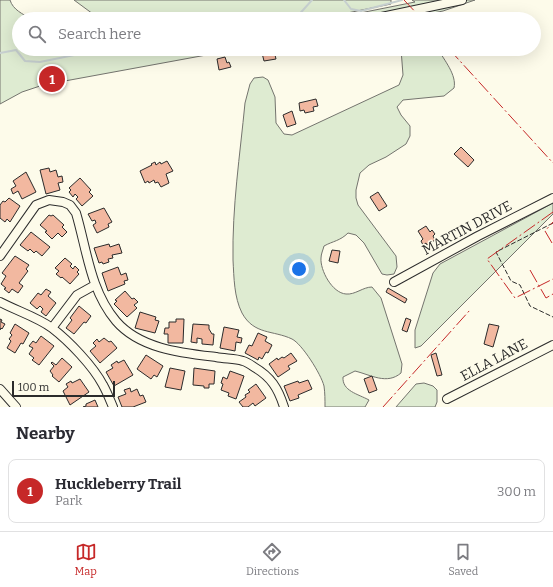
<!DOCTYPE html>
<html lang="en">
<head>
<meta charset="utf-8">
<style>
	body { margin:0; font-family:Bitter,serif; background:#f7f7f7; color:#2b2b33 }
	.scale { position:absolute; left:12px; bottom:10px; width:103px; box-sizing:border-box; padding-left:4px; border:2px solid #2b2b2b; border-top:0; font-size:11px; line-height:14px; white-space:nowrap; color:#2b2b2b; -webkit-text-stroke:3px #fdfbea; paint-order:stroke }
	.you { position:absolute; left:299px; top:269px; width:14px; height:14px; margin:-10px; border:3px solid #fff; border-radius:50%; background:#1a73e8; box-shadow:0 0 0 6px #1a73e833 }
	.badge { display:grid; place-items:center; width:26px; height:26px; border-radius:50%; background:#c62828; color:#fff; font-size:13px; font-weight:700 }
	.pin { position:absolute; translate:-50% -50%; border:2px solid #fff; box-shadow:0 1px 4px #0006 }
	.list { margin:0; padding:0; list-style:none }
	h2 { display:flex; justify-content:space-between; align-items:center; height:52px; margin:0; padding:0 16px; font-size:17px }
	h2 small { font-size:13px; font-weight:400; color:#7c7c81 }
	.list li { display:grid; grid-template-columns:26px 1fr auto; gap:12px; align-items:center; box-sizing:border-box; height:64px; margin:0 8px 8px; padding:0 8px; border:1px solid #e1e1e2; border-radius:8px }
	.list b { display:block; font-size:15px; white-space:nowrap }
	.list p { margin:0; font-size:13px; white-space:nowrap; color:#7c7c81 }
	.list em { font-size:13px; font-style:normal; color:#7c7c81 }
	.icon { flex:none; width:22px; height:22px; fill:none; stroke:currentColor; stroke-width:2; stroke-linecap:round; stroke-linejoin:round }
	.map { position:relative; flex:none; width:553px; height:407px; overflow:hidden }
	.search { position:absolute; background:#fff; box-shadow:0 4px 16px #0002; left:12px; right:12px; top:12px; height:44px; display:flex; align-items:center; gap:10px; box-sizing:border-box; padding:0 14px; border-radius:22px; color:#7c7c81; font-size:15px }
	.sheet { height:124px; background:#fff }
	nav { display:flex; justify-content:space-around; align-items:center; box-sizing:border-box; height:56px; border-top:1px solid #e1e1e2; background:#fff; font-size:11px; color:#7c7c81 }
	nav a { display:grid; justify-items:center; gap:2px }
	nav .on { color:#c62828 }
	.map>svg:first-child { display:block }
</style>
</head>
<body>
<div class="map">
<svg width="553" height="407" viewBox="0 0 553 407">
	<rect width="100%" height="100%" fill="#fdfbea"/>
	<!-- green -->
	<path fill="#deebd1" stroke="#74746e" d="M0,0H10C13,10 23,14 31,19H19V49H239L43,85L22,92L0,104Z
		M74,0H391V4L318,19H97L93,14Z
		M412,0H475L443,11L403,19H330L415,2Z
		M401,49H438C444,60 457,75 454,88L444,96L403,100L397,107L401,115L410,126V136L406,144L386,157L369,165L360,173L356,190V198L358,205L396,256L397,267L394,274L387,275L382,274L364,243L356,235L348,233C340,241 333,241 324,246C323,250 321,254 321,258C320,270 332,293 346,294C355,295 363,287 372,287L381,298L402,364L401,373C387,385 371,375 355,371L343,377C342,391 358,394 369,400L365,407H325C325,400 325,393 324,386C321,374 302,344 292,339C273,330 254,335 242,313C234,297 234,278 233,260C232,207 240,155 245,103L250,84L254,78L263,77L268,80L275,97L276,123L284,134L292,135L399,85L403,75Z
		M553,203V214L421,346L415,348V330L433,273L440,264Z
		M424,383L433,386L437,390V402L435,407H396L416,384Z"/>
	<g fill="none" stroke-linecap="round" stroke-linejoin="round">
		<!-- stream -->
		<path stroke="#c7d0d0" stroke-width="2" d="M344,0L351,9L361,11L402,0
			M295,19L312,0
			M0,53L16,50L25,61L40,62L89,52H134L150,49"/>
	</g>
	<!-- building -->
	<path fill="#f2b8a0" stroke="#2b2b2b" d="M272,49V51L278,50L279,55H275L276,59L264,61L262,53L267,52V50Z
		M225,57L227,63L229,62L231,67L219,70L217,59Z
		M316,99L318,106L313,107L314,111L305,113L304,110L300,111L299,103Z
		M292,111L296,124L287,127L283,115Z
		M461,147L474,160L468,167L454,154Z
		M167,161L173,171L166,174L169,183L161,187L158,182L155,183L154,180L149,183L148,181L145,183L140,171L152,165L151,164L155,162L156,165L160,162L161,164Z
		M49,168L50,172L56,170L58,177L62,176L63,182L58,183L60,190L46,194L40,170Z
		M26,172L36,192L22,199L18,191L13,194L11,189L16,186L13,181Z
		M80,178L91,190L89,192L93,196L82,206L76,199L78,197L75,194L73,197L69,192L71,190L69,188Z
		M378,192L387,206L379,211L370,197Z
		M9,198L20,206L10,222L7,219L5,222L0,218V205L3,201L5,202Z
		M104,208L112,222L108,224L109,227L97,233L93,225L96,223L95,220L92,221L88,214Z
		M49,215L51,216L53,215L64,225L62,227L67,232L62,237L58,233L52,239L45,232L47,231L40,225Z
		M426,226L430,232L432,230L435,234L433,236L435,240L427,245L426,243L423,245L421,241L423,239L418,231Z
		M31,232L50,247L42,256L36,251L34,253L30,249L28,251L20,245Z
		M109,244L110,247L119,244L122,253L112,255L113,258L108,259L109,262L103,264L102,262L99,263L94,248Z
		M332,250L340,251L338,263L329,261Z
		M15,256L29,265L26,269L28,271L19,283L23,286L18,293L12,289L9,293L4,289L6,288L1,284L6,276L2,273Z
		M65,258L72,264L70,266L73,269L75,266L79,270L77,272L79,274L70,284L62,277L61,278L56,274L59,271L55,268Z
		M118,267L121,275L126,273L128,280L124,281L125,284L108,291L102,273Z
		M388,288L407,299L405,303L386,292Z
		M46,289L51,292L48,296L56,303L46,316L41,312L43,309L40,306L37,309L30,303L38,293L41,295Z
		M125,291L132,299L134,298L138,302L134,305L137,308L127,317L114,304L117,301L115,300Z
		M79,306L91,316L86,323L84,322L74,334L66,328L72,320L70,318Z
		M140,312L156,317L155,320L159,321L155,333L135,328Z
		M406,318L411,320L407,332L402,330Z
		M0,319L2,320L1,322L5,324L2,329L1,328L0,330Z
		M176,319H184L183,343H168V334H164L165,328H169V322H176Z
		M15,324L29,333L23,344L21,343L15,353L7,348L11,341L9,339L12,335L10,333Z
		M193,324L209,325V329L212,334H214L213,345L202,344V339L197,338V343L191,342Z
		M489,324L499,326L493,347L484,344Z
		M224,327L239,330L237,337L242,338L241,343L236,342L235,351L220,348Z
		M258,333L267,337L265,341L272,345L268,353L266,352L262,359L259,357L258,360L245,353L249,345L252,346Z
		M41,336L54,346L39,365L32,360L34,358L29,354L33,348L29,346L33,341L36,343Z
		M104,338L109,342L111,341L117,348L100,363L90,351L96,346L93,343L97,339L99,342Z
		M291,353L297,361L288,366L290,369L278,377L269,364L277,358L278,360L282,357L284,358Z
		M436,353L442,375L437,376L431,355Z
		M146,355L163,366L157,377L154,375L151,379L137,369Z
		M62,358L72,367L59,382L52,376L53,375L50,371L54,366L51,363L52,362L56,365Z
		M124,360L133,375L114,386L106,372L113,368L111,365L117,361L118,363Z
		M170,368L185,371L181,390L165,387Z
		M194,368L215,371L214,384H209V388H204V386L193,385Z
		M230,371L244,376L236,399L228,396L229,393L221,390L223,384L221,383L223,377L227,379Z
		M372,376L377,390L369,393L364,379Z
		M80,379L89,392L70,405L63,391L68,387L66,384L71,381L72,383Z
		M308,380L312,389L298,395L299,398L290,401L284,386L298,381L299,383Z
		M256,384L266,398L255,406L253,403L248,407H243L239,402L246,397L245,395L250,392L248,390Z
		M130,388L131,392L137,389L140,396L143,395L146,402L133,407H122L118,397L126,394L124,390Z
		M95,400L98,407H83L86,406V404Z"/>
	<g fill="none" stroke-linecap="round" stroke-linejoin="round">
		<defs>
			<path id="minor" d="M372,19L462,0
				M0,256L36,205L49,200L63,202L70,205L76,213C87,250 90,290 116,321C140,349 182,353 216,357C225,359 235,358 243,361C247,362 251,365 254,367C271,377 278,388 284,407
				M394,282L478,236L553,198
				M0,302C17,311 37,317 52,328C69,341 93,366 103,385C107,392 110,400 113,407
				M52,328L77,295L95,285
				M0,389L16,407
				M447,399L553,345"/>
		</defs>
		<!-- minor casing -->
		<use href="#minor" stroke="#2b2b2b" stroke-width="10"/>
		<!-- minor -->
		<use href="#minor" stroke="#fdfbea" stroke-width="8"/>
		<!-- fence -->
		<path stroke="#2b2b2b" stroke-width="1" stroke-dasharray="5 2" stroke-linecap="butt" d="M553,223L496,252L511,281L520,285L530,306L553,317"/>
		<!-- power -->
		<path stroke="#c62828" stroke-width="1" stroke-dasharray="14 3 2 3" stroke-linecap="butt" d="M404,0L422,19
			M449,49L553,163
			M553,212L487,259L515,298L553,279
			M552,243L545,231L553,222
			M530,270L546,298L553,294
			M383,407L470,310"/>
	</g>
	<g text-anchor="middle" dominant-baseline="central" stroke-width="3" stroke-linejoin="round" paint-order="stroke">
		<!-- street labels -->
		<g font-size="14" fill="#2b2b2b" stroke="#fdfbea">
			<text transform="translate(467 228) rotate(-28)">MARTIN DRIVE</text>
			<text transform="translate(494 360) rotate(-28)">ELLA LANE</text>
		</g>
	</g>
</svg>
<div class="scale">100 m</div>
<div class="you"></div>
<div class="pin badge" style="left:52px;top:79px">1</div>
<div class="search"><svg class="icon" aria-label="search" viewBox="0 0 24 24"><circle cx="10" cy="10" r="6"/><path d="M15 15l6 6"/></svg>Search here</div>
</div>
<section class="sheet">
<h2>Nearby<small></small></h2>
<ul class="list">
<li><span class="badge">1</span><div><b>Huckleberry Trail</b><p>Park</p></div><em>300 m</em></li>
</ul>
</section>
<nav>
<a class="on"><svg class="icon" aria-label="map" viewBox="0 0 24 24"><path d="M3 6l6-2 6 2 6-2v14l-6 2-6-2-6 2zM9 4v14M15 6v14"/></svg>Map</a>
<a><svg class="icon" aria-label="directions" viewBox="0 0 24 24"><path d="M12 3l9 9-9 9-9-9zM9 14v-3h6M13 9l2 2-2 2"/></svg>Directions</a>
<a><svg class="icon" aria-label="saved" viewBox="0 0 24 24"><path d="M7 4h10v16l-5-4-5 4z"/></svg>Saved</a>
</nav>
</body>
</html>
